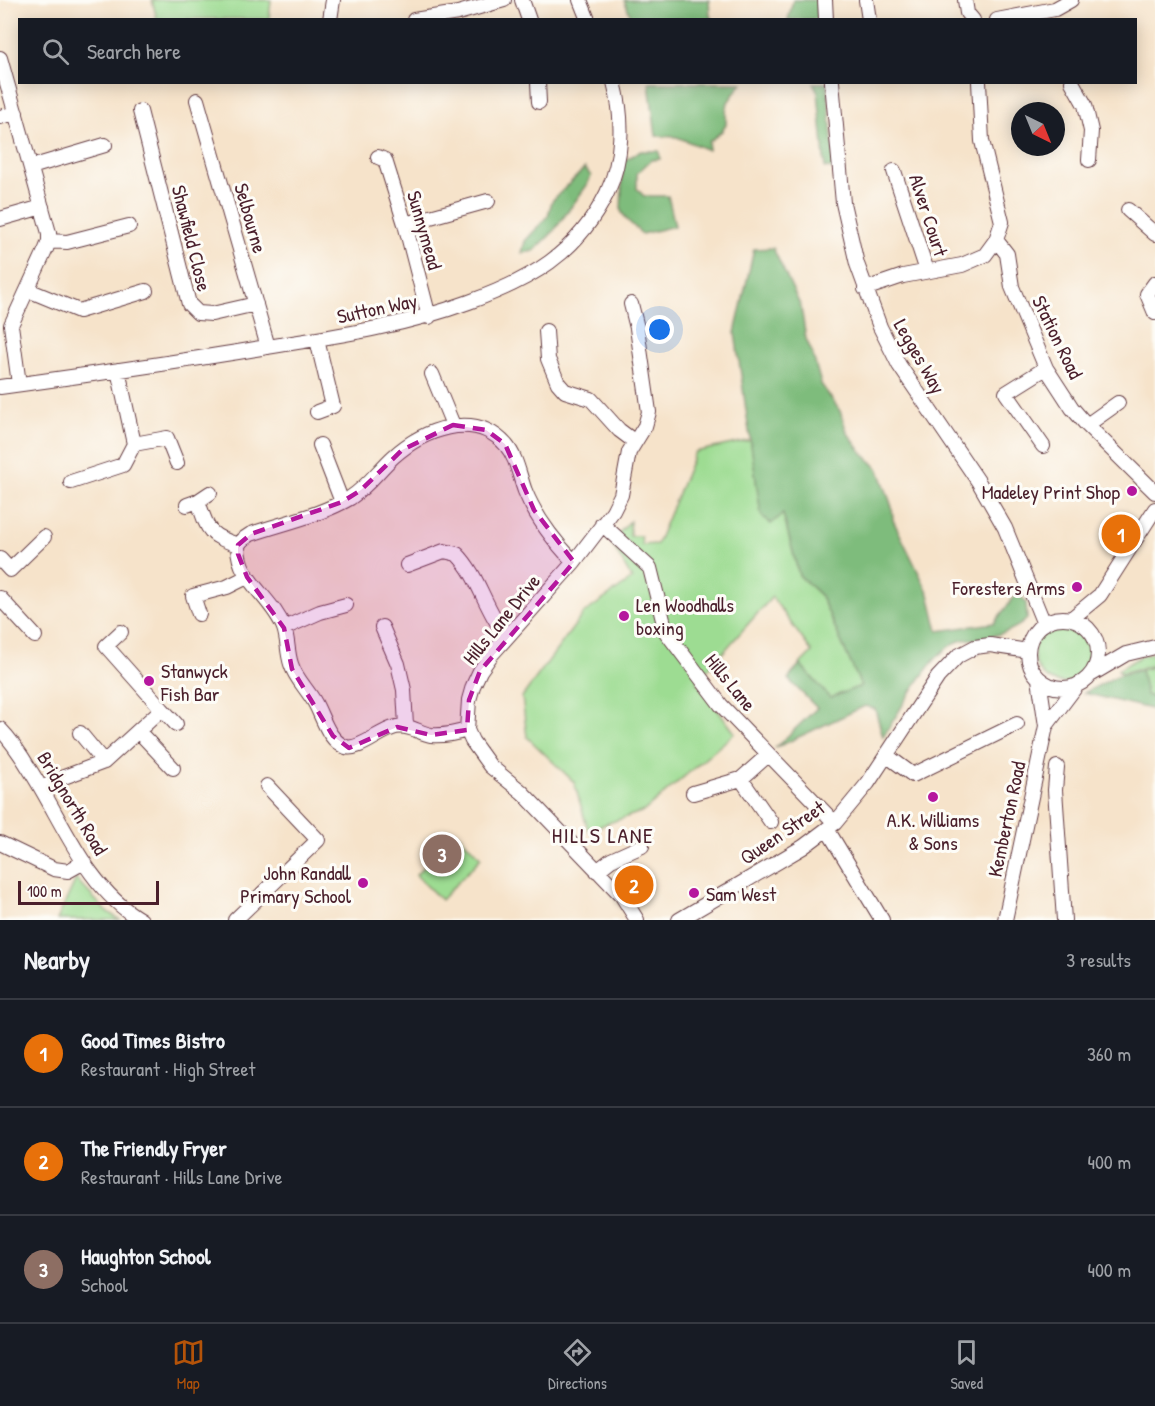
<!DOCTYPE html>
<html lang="en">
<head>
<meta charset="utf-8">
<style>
	body { margin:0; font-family:"Patrick Hand",sans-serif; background:#242831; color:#f1f3f6 }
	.compass { position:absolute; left:1011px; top:102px; width:54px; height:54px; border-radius:50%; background:#171b24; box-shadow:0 3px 15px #0003; rotate:137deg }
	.scale { position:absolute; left:18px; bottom:15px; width:141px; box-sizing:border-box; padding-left:6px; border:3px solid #4a1f2b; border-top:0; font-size:16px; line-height:21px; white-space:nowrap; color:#4a1f2b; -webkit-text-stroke:4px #fdfcf7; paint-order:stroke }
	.you { position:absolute; left:660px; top:330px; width:21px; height:21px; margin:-15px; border:4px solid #fff; border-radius:50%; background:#1a73e8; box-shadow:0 0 0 9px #1a73e833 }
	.badge { display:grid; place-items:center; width:39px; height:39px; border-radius:50%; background:#b45309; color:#fff; font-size:20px; font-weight:700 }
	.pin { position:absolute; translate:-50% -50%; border:3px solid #fff; box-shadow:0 2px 6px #0006 }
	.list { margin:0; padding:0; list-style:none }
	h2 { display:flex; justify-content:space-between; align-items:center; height:78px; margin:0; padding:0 24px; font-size:26px }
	h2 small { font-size:20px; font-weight:400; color:#9ea1a6 }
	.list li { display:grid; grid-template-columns:39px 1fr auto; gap:18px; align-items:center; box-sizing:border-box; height:108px; padding:0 24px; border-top:2px solid #363941 }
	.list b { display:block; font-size:22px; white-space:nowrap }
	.list p { margin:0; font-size:20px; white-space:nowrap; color:#9ea1a6 }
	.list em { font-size:20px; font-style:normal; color:#9ea1a6 }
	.icon { flex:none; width:33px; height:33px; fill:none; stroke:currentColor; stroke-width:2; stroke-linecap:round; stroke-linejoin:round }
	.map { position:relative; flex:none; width:1155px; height:920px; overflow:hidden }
	.search { position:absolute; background:#171b24; box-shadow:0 3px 15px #0003; left:18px; right:18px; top:18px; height:66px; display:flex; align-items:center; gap:15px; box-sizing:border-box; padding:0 21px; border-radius:0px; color:#9ea1a6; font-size:22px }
	.sheet { height:402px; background:#171b24 }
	nav { display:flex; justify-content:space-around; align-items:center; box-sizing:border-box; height:84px; border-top:2px solid #363941; background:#171b24; font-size:16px; color:#9ea1a6 }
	nav a { display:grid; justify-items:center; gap:3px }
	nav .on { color:#b45309 }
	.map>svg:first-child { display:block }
</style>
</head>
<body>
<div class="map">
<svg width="1155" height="920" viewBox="0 0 1155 920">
	<rect width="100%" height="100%" fill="#fdfcf7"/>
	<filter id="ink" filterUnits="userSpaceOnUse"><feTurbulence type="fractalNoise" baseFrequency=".0167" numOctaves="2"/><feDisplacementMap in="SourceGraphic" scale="12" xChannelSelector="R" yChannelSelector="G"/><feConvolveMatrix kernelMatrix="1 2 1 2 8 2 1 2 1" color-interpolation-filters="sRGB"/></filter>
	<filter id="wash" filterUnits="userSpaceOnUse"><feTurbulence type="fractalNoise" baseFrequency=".008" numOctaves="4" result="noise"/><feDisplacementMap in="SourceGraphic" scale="24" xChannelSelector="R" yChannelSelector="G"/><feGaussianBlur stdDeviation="1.35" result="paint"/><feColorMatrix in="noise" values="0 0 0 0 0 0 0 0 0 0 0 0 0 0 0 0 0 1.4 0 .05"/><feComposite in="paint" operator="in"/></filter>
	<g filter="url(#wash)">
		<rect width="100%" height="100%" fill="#f6e3ca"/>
		<!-- green -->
		<path fill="#9ddc92" stroke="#747e5e" stroke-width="1.5" d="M152,0H271L269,19H157Z
			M751,440L761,515L783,513L799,575L821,596L861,686L830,698L800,664L812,652L772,597L697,682L735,733L644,811L588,830L574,782L527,737L522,697L583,614L632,579L611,542L630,521V536H641L642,545L657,544L695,452Z
			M1034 653a30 30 0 1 1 60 0a30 30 0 1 1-60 0Z
			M1155,653V665L1120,673L1118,670L1141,656Z
			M1155,666V698L1146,695L1141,670Z
			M457,833L481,858L441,900L416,875Z
			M76,879L106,911L120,920H57Z"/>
		<!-- forest -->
		<path fill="#7ebc7c" stroke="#646e54" stroke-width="1.5" d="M624,0H709L710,16L712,19H632Z
			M793,0H818L820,19L788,20Z
			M742,83L728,102L726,112V125L722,131L709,142L708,150L677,137L656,136L649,83Z
			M813,83H827L835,169L825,168L818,92Z
			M641,151H659L660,159L651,160L637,173V189L644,196H668L675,226L642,234L627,220L621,211L623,161Z
			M585,168L591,176L587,185L553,232L534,251L522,253L525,241L548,216L552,201Z
			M773,248L801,307L806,339L812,352L821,384L840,411L847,432L860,450L879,470L892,507L893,520L929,594L938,631L994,623L1018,592L1026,603L1027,619C1014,632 994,636 976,639C970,639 963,639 957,642C930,653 900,711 883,737L875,709L865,706L775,748L817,708L788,679L800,664L830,698L861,686L821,596L799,575L783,514L771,524L761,515L735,333L754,249Z
			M1141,670L1146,695L1155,698V710L1084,693L1119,675Z"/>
	</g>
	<g filter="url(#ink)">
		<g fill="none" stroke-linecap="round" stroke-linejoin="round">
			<defs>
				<path id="minor" d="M522,0L529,20
					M580,0L588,20
					M825,0L826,20
					M866,0L869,20
					M965,0L967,13L973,20
					M330,20L333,0
					M414,20L458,13L504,0
					M997,20L1055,9L1071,0
					M0,58L49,233V241L46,249L11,325L19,384
					M538,82L539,102
					M832,82L843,203L857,264L880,327L899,365L978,481L1005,528L1044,624
					M1072,82L1085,105L1091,131L1089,160
					M197,100L268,347
					M140,111L189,304L198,313L212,314L256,304
					M0,117L16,113
					M378,157L385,160L405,224L429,317
					M31,167L105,145
					M894,171L927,271
					M1128,210L1155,234
					M0,219L42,207
					M405,224L488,201
					M996,240L1007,254L1012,287L1046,368L1072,408L1085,423L1155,492
					M49,241L67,242L129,226
					M1155,283L1147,294L1155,313
					M865,289L903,276L962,265L985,255L996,240L1002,222L982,141L979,82
					M28,290L79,311L146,291
					M631,304L637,328L649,412L645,426L629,452L621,495L613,511L574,562L492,654L480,671L473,686L469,700L467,730L472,741L490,766L522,792L622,896L637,920
					M546,331L548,359L558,383L565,391L591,399L619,430L635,442
					M432,374L453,425
					M0,387C87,375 174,363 261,348C334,336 398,328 469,302C530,280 577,254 607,193C623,159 624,119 614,82
					M317,412L333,406L317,340
					M1087,425L1118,403
					M134,444L167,438L177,463
					M320,445L342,502
					M1043,446L1006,393L1046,368
					M71,482L123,465L134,444L118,370
					M198,501C208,531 208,535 238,545
					M187,505L198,501L210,493
					M602,524L650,568L666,632L721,705L835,823
					M0,559L10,570L44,537
					M407,565L444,551L457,554C480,577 486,614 508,636
					M0,598L35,636
					M199,614L193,596L227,587L247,577
					M1028 653a35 35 0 1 1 70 0a35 35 0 1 1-70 0Z
					M1071,619L1100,595L1155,509
					M382,627L398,664L404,690L406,726
					M284,628L320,612L346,605
					M1092,674L1126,654L1155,647
					M162,709L176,724
					M1046,726L1077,685
					M0,729C12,741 21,755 30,770C63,821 86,888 141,920
					M467,730C457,733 442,736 431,735C419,733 409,724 396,727C381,730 359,751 346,747C328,741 323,717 315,703C308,690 295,678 291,664C287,652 288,639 284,628C272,597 237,580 238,545L242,540L251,534C283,523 321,515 350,498C367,487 378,471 393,457C423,430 474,409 506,445C517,458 519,475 525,491C536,518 553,540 574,562
					M138,731L173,768
					M80,733L104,762
					M886,755L913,775L1017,724
					M1057,767L1055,790L1064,920
					M741,779L771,822
					M42,789L56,780L104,762L162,709L106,646L121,632
					M693,793L741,779L768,755
					M827,829L882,920
					M0,843L54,869L68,871L84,862
					M597,871L611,860L642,846
					M235,920L318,840L267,786
					M679,920L803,847L835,823L868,783L938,677L958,656L975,647L990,645L1028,651
					M1005,920L1046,726L1039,679"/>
			</defs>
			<!-- minor casing -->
			<use href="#minor" stroke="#643c43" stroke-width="16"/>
			<!-- minor -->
			<use href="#minor" stroke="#fff" stroke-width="14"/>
		</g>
	</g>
	<!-- marked area -->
	<path fill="#b5179e" fill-opacity="0.2" stroke="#b5179e" stroke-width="4.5" stroke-dasharray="12 8" stroke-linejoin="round" d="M453,425L486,430L505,444L534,510L574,562L480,671L469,700L467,730L431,735L397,727L349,748L333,736L292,669L284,628L247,577L238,554V545L251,534L342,502L361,490L402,450Z"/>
	<!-- markers -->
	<g fill="#b5179e" stroke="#fdfcf7" stroke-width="2">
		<circle cx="1132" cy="491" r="6"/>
		<circle cx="1077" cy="587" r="6"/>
		<circle cx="624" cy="616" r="6"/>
		<circle cx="149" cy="681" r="6"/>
		<circle cx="933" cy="797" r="6"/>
		<circle cx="363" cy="883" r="6"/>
		<circle cx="694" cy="893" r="6"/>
	</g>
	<g text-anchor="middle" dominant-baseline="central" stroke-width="6" stroke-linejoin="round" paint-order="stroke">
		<!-- street labels -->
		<g font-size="20" fill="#4a1f2b" stroke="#fdfcf7">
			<text transform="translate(929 215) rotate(72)">Alver Court</text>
			<text transform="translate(251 218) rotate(74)">Selbourne</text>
			<text transform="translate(425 230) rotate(74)">Sunnymead</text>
			<text transform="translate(192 238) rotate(76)">Shawfield Close</text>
			<text transform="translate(377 308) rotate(-12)">Sutton Way</text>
			<text transform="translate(1058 337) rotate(64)">Station Road</text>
			<text transform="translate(920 356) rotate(60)">Legges Way</text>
			<text transform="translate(501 619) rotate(-51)">Hills Lane Drive</text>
			<text transform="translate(731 682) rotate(51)">Hills Lane</text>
			<text transform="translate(73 803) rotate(59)">Bridgnorth Road</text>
			<text transform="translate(1006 819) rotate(-78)">Kemberton Road</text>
			<text transform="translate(782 832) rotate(-34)">Queen Street</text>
		</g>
		<!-- poi labels -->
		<g font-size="20" fill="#4a1f2b" stroke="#fdfcf7" text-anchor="end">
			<text x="1120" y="491">Madeley Print Shop</text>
			<text x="1065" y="587">Foresters Arms</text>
			<text x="636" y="604" text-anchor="start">Len Woodhalls<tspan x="636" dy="23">boxing</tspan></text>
			<text x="161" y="670" text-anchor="start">Stanwyck<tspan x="161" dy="23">Fish Bar</tspan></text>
			<text x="933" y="819" text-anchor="middle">A.K. Williams<tspan x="933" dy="23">&amp; Sons</tspan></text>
			<text x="351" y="872">John Randall<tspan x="351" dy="23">Primary School</tspan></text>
			<text x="706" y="893" text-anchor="start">Sam West</text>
		</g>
		<!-- quarter labels -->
		<g font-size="22" letter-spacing="1.5" fill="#4a1f2b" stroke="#fdfcf7">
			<text x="603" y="835">HILLS LANE</text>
		</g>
	</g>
</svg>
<svg class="compass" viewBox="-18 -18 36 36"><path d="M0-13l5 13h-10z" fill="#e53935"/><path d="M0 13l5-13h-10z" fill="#9ea1a6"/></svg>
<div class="scale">100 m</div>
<div class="you"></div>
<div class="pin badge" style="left:1121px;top:534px;background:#e8710a">1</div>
<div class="pin badge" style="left:634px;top:885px;background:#e8710a">2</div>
<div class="pin badge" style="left:442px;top:854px;background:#8d6e63">3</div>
<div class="search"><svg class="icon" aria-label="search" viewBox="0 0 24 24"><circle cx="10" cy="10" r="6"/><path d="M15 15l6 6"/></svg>Search here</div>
</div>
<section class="sheet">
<h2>Nearby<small>3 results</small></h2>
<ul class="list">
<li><span class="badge" style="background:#e8710a">1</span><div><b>Good Times Bistro</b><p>Restaurant · High Street</p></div><em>360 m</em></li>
<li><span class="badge" style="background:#e8710a">2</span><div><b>The Friendly Fryer</b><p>Restaurant · Hills Lane Drive</p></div><em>400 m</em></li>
<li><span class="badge" style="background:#8d6e63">3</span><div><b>Haughton School</b><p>School</p></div><em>400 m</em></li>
</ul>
</section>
<nav>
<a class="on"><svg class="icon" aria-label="map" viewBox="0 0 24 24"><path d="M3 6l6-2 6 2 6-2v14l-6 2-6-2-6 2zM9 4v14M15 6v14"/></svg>Map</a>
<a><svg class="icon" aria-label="directions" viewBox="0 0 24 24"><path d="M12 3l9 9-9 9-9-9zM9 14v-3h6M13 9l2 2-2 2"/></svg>Directions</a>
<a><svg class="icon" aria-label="saved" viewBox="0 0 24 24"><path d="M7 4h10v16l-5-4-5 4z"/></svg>Saved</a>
</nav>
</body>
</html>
